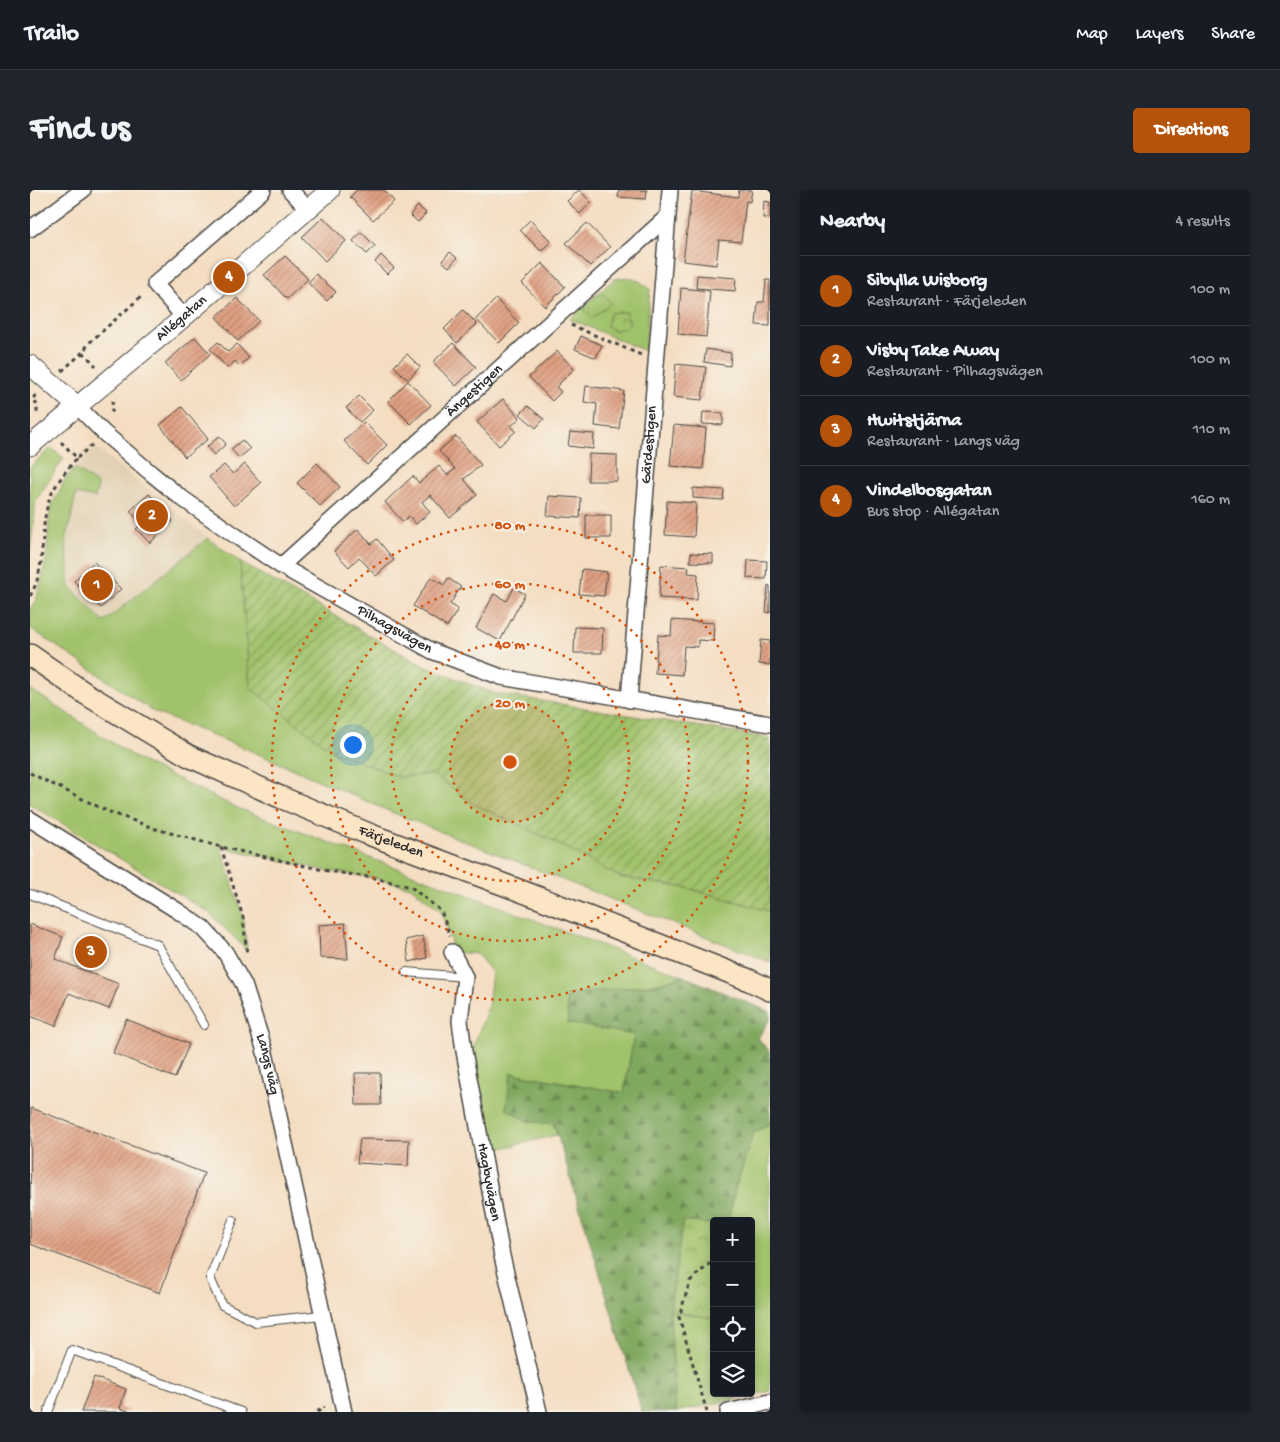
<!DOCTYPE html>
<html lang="en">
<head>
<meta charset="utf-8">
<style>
	body { margin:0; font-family:"Gochi Hand",sans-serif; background:#20242c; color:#f1f3f6 }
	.controls { position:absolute; right:15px; bottom:15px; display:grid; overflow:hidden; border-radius:5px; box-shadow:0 2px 8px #0003 }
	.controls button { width:45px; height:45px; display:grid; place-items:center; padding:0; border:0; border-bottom:1px solid #363941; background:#171b24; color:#f1f3f6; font:25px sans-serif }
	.you { position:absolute; left:322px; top:554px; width:18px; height:18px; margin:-12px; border:4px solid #fff; border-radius:50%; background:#1a73e8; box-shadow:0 0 0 8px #1a73e833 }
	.badge { display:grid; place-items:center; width:32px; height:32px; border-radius:50%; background:#b45309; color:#fff; font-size:16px; font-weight:700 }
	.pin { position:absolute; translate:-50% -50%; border:2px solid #fff; box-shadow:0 1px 5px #0006 }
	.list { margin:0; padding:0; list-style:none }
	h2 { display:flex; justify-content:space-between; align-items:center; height:65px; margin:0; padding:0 20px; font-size:21px }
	h2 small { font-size:16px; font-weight:400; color:#9ea1a6 }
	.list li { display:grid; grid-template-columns:32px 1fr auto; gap:15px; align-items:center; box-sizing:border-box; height:70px; padding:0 20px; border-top:1px solid #363941 }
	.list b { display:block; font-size:19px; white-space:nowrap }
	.list p { margin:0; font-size:16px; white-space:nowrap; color:#9ea1a6 }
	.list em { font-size:16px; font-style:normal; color:#9ea1a6 }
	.icon { flex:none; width:28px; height:28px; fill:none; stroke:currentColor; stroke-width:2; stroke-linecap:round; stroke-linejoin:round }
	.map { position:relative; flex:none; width:740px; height:1222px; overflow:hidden; border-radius:5px }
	header { display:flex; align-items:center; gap:30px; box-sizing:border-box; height:70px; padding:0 25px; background:#171b24; border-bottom:1px solid #363941 }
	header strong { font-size:24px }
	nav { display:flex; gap:28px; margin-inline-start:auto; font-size:18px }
	.intro { display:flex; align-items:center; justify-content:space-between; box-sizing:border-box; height:120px; padding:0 30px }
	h1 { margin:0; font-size:35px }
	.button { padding:12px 22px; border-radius:5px; background:#b45309; color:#fff; font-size:18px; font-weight:700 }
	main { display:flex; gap:30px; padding:0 30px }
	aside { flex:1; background:#171b24; border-radius:5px; box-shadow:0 2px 8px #0003 }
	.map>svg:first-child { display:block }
</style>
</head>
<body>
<header>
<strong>Trailo</strong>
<nav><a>Map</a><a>Layers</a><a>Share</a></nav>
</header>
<div class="intro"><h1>Find us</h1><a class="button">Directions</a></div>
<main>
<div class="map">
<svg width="740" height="1222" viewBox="0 0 740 1222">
	<defs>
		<pattern id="forest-firs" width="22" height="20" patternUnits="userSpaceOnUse" patternTransform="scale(1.25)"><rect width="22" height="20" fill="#80a85f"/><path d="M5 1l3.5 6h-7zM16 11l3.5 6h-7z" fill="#69894f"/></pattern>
		<pattern id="park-crowns" width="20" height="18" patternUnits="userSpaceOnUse" patternTransform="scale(1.25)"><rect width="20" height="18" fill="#a0c26b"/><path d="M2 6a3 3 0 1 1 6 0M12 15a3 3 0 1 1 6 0" fill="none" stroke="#839e58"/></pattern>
		<pattern id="garden-furrows" width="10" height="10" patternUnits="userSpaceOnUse" patternTransform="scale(1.25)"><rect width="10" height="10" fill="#a0c26b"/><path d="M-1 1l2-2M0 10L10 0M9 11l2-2" fill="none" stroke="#839e58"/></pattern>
		<pattern id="building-hatch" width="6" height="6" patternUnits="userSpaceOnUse" patternTransform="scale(1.25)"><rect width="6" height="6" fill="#e0a082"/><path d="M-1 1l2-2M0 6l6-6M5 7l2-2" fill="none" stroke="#b6836b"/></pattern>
	</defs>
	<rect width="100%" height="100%" fill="#f7f3e8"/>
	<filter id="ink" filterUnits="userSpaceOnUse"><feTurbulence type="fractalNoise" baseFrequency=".02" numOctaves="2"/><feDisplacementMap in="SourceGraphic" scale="10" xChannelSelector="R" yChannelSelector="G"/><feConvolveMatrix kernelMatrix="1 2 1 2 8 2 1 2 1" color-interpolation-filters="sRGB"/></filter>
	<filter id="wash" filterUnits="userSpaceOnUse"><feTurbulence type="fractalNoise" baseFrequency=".0096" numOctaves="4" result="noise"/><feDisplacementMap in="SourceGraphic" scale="20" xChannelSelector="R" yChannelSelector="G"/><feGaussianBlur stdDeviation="1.12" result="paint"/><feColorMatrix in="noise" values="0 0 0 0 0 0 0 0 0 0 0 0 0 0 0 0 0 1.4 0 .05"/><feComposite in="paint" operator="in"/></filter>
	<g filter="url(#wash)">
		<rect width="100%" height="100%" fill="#f4ddc1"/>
		<!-- built -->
		<path fill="#e2d1b4" d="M64,256L178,348L74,432L40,397L36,351L46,304L65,308L68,295L45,278Z"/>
		<!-- grass -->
		<path fill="#a0c26b" stroke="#66764b" d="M596,87L609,91L620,99L615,161L540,129L584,89Z
			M21,258L34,268L6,310L0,364V277Z
			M45,278L68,295L65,308L46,304L36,351L40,397L74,432L178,348L210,372L220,498L368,587L403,584L444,614L521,650L590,687L657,698L740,721V772L361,622L219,560L124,522L0,438V419L6,410L16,371L20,319L36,288Z
			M0,499L109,570L205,617L653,786L626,794L538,833L604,845L594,903L481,883L498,931L524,934L527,945L460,961L443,858L458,817L462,782L447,764L422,762L420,747L411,721L381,697L345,688L298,681L191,657L213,727L217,760L178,722L0,614Z
			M740,933V1201L646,1222L640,1121L684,1128V1203H721V1031H698L705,999L723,944Z"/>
		<!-- forest -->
		<path fill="url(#forest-firs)" stroke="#566a45" d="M653,786L740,822V829L728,848L740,862V933L723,944L705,999L698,1031H684V1035L653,1031L640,1121L646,1222H612L524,934L498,931L476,919L481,883L594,903L604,845L538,833L536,805L626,794Z"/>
		<!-- park -->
		<path fill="url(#park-crowns)" stroke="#66764b" d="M571,101L581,113L562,128L552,117Z
			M596,122L600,133L595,138L583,141L577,136L580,123Z
			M653,1031L684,1035V1128L640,1121Z"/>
		<!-- garden -->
		<path fill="url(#garden-furrows)" stroke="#66764b" d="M210,372L392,475L463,503L740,548V721L657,698L590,687L521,650L444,614L403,584L368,587L303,561L220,498Z"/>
		<g id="blocks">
			<!-- building -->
			<path fill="url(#building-hatch)" d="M327,0H354L364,11L343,30L320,7Z
				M549,0L561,12L550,24L537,11Z
				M589,0H617L616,9L588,7Z
				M709,0H722L720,12L716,11L711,52L689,50L686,75L653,71L662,1L708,7Z
				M734,11L740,12V28H733Z
				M388,16L396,23L388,32L380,25Z
				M293,27L316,51L295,71L272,47Z
				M500,30L521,51L511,61L490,40Z
				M557,33L580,57L560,76L536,53Z
				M331,42L345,56L337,64L323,51Z
				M420,62L427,68L419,77L412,71Z
				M351,65L364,78L357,84L345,72Z
				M255,66L278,89L257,109L234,85Z
				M512,73L535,97L515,117L492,93Z
				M286,84L306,102L297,111L278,93Z
				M667,85L706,88L705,101L666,98Z
				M736,90H740V136L726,135L728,112H734Z
				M651,98L680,101L676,147L648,144Z
				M207,108L229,131L208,151L186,127Z
				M466,109L489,133L469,153L446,129Z
				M433,120L447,134L427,153L414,139Z
				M551,146L572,155L566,168L545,159Z
				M165,147L180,164L151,190L135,173Z
				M188,152L198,162L207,154L219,168L210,176L205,171L197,178L180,159Z
				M423,153L446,177L426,196L403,172Z
				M676,159L701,163L700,176L674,172Z
				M527,161L544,179L526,197L531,202L522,211L499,187Z
				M377,164L390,177L378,190L364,176Z
				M646,174L676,177L672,210L643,207Z
				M378,191L401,215L381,234L358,211Z
				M556,196L594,201L589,239L565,236L567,214L554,212Z
				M329,206L343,220L330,232L316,218Z
				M473,209L490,228L481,236L486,241L469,256L447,232Z
				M498,216L514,229L506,238L490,224Z
				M152,217L178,249L155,267L130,235Z
				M673,222L693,223V235L672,234Z
				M334,232L357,255L337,275L314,251Z
				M644,235L676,238L673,279L640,276Z
				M540,242L564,244L563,259L538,256Z
				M189,246L196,254L184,265L177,257Z
				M426,246L451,275L434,289L447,305L420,328L400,305L392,312L400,322L386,334L379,326L373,332L355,312L383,286L389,293L409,276L417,285L425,279L409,261Z
				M212,250L220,259L209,268L201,259Z
				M559,264L587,265V291H558Z
				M287,273L310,297L290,316L267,293Z
				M215,274L231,293L204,316L179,287L194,275L203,284Z
				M663,298L694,300L693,310L663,308Z
				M119,304L143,331L120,353L106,339L112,334L100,321Z
				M519,306L551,308L550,328L517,326Z
				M637,311L666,313L664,347L635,345Z
				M556,325H581V348H556Z
				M328,339L341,354L347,349L364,370L346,386L329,367L319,377L304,361Z
				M661,363L683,364V373L660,372Z
				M718,370L737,371L736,389L717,388Z
				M64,372L91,399L71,418L44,391Z
				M631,375L659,377L658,383L668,384L667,410L629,408Z
				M552,379L577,382L574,406L549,404Z
				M401,387L414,395L418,388L431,397L420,414L428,419L417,437L383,416Z
				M738,395L740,396V423L736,422Z
				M484,398L495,404L470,451L446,438L464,404L477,411Z
				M642,430L684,433L683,451L668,450V457L654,456L652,485L625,483L628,445L641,446Z
				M545,437L573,438L572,463H544Z
				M731,450L740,451V475L729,474Z
				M315,733L318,769L290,768L289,735Z
				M0,734L33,747L25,769L89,794L79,819L39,803L26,836L0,826Z
				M393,746L397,768L379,772L376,750Z
				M96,829L159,854L145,888L83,863Z
				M325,883H350L351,915H326Z
				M1,918L174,983L130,1103L0,1054Z
				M330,949L379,950L378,976L327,973Z
				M64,1187L96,1199L90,1218L101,1222H51Z"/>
		</g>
	</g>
	<g filter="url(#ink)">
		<use href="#blocks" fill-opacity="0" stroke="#494642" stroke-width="1"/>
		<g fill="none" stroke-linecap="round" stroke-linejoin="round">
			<defs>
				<path id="service" d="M0,704L128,755L174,835
					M376,782L435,787
					M203,1030L180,1088L192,1115L226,1132L292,1125
					M18,1222L42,1160L211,1222"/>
				<g id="minor">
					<path d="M260,0L278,19"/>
					<path d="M0,39L53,0"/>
					<path d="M154,127L125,94L233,0"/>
					<path id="s1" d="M47,216L74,243L122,284L149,306L206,346L251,376L402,461L471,487L740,534"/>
					<path id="s2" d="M251,376L638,26"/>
					<path id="s3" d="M599,510L640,0"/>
					<path id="s4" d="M0,629L148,721L173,738L195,762L214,795L234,858L314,1222"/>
					<path id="s5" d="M422,762L435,787L430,831L434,861L472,1066L509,1222"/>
					<path d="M698,1222L740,1212"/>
				</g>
				<g id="tertiary">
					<path d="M0,175L47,216"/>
					<path id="s6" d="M0,256L154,127L300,0"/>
				</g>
				<g id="secondary">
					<path id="s7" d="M0,465L56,504L159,566L250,607L341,645L507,707L719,790L740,800"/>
				</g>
			</defs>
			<!-- service casing -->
			<use href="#service" stroke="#494642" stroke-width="10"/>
			<!-- minor casing -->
			<use href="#minor" stroke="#494642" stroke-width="18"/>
			<!-- tertiary casing -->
			<use href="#tertiary" stroke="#494642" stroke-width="21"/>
			<!-- secondary casing -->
			<use href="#secondary" stroke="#494642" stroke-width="24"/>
			<!-- path -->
			<path stroke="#494642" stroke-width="3" stroke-dasharray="4 4" stroke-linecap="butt" d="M541,135L611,165
				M53,162L66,176
				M32,181L53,162L59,153L113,105
				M6,205L3,208L7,215V226
				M83,211L81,218L84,226
				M47,268L62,255
				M0,406C17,378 9,344 18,314C23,296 36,281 47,268L31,252
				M0,583L77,621L126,639L191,657L298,681L345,688L381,697L411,721L420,746
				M191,657L213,727L217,765
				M287,1222L295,1217
				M677,1222L649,1127L660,1091L684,1070"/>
			<!-- service -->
			<use href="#service" stroke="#fff" stroke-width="8"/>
			<!-- minor -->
			<use href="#minor" stroke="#fff" stroke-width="15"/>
			<!-- tertiary -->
			<use href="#tertiary" stroke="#fff" stroke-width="19"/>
			<!-- secondary -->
			<use href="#secondary" stroke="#fce5c4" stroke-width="21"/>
		</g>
	</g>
	<!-- distance rings -->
	<circle cx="480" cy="572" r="60" fill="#d5540f" fill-opacity=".12"/>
	<g fill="none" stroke="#d5540f" stroke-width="2.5" stroke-dasharray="2.5 5">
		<circle cx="480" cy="572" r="60"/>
		<circle cx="480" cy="572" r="119"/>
		<circle cx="480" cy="572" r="179"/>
		<circle cx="480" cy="572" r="238"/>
	</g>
	<g text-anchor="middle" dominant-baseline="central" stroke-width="4" stroke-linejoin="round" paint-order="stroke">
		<!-- street labels -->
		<g font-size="15" fill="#2b2b2b" stroke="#f7f3e8">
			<text stroke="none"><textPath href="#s6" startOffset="198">Allégatan</textPath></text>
			<text stroke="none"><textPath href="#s2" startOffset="261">Ängestigen</textPath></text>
			<text stroke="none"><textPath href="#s3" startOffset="256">Gärdestigen</textPath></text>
			<text stroke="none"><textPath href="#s1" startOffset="390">Pilhagsvägen</textPath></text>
			<text stroke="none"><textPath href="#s7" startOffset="408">Färjeleden</textPath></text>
			<text stroke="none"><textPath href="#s4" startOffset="358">Langs väg</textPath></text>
			<text stroke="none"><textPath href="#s5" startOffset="236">Hagbyvägen</textPath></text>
		</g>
	</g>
	<circle cx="480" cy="572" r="8" fill="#d5540f" stroke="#f7f3e8" stroke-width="2.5"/>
	<g font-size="15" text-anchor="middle" font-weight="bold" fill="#d5540f" stroke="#f7f3e8" stroke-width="4" stroke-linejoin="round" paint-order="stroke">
		<text x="480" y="339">80 m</text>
		<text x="480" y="398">60 m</text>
		<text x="480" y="458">40 m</text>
		<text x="480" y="517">20 m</text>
	</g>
</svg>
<div class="controls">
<button>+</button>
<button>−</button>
<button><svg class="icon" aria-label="locate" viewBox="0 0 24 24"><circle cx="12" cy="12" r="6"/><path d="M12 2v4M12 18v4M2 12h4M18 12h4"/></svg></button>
<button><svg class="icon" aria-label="layers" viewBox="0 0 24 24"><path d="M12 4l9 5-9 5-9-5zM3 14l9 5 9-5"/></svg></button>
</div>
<div class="you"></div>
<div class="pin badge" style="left:67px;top:395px">1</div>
<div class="pin badge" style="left:122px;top:326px">2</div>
<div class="pin badge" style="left:61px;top:762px">3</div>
<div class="pin badge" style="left:199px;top:87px">4</div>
</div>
<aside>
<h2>Nearby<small>4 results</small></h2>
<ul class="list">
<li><span class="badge">1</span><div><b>Sibylla Wisborg</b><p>Restaurant · Färjeleden</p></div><em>100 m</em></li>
<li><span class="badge">2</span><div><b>Visby Take Away</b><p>Restaurant · Pilhagsvägen</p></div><em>100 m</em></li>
<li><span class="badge">3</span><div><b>Hwitstjärna</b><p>Restaurant · Langs väg</p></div><em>110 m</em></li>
<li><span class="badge">4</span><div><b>Vindelbosgatan</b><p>Bus stop · Allégatan</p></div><em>160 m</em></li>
</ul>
</aside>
</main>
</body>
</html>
